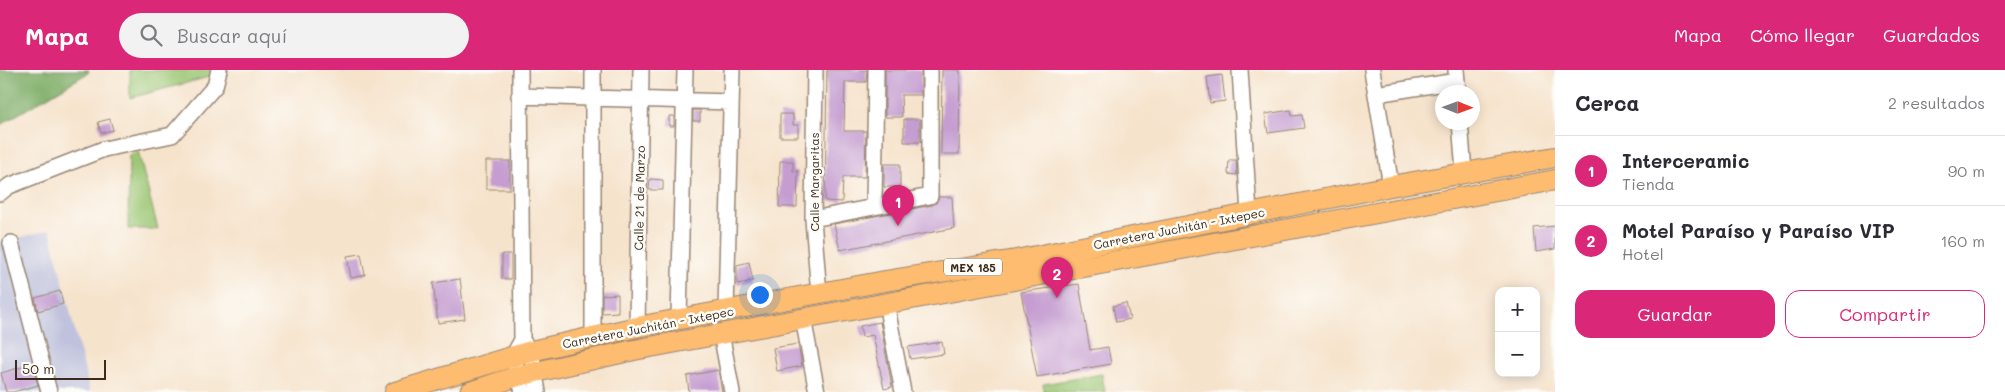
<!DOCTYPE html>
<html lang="es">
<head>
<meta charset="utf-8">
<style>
	body { margin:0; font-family:Mali,sans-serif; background:#f2f2f3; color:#2b2b33 }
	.controls { position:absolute; right:15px; bottom:15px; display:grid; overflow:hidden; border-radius:10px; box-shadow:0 2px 12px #0003 }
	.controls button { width:45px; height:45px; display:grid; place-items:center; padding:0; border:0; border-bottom:1px solid #e1e1e2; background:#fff; color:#2b2b33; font:25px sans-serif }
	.compass { position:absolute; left:1435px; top:15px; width:45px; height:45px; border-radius:50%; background:#fff; box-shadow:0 2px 12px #0003; rotate:91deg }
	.scale { position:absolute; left:15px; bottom:12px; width:91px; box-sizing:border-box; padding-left:5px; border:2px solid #3b2a1e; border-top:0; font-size:14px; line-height:18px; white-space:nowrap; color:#3b2a1e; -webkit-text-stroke:4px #fdfcf7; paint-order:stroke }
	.you { position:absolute; left:759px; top:224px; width:18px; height:18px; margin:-12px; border:4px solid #fff; border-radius:50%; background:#1a73e8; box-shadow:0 0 0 8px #1a73e833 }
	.badge { display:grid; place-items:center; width:32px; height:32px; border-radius:50%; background:#db2777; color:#fff; font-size:16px; font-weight:700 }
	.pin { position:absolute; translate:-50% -41px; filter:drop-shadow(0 1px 2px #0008) }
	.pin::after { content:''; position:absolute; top:26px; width:18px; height:15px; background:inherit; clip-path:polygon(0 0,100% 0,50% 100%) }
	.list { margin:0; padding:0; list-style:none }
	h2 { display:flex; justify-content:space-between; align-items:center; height:65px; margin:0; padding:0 20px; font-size:21px }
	h2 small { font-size:16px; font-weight:400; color:#7c7c81 }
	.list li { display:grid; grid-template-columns:32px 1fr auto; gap:15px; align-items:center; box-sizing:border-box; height:70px; padding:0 20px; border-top:1px solid #e1e1e2 }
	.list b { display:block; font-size:19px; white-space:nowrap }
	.list p { margin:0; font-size:16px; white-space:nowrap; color:#7c7c81 }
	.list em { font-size:16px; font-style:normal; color:#7c7c81 }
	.actions { display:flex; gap:10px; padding:15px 20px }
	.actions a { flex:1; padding:11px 0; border:1px solid #db2777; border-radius:15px; text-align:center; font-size:18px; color:#db2777 }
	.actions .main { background:#db2777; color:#fff }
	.icon { flex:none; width:28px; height:28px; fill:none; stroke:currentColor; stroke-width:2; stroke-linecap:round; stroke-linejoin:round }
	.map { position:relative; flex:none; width:1555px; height:322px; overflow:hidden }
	header { display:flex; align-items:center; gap:30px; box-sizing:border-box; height:70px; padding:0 25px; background:#db2777; color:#fff }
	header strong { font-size:24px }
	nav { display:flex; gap:28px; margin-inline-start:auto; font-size:18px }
	.search { width:350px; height:45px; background:#f2f2f3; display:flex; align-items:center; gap:12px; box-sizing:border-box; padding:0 18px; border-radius:28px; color:#7c7c81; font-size:19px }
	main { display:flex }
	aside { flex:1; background:#fff }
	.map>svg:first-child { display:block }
</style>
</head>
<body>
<header>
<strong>Mapa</strong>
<div class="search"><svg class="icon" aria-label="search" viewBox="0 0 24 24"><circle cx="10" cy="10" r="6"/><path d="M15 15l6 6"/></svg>Buscar aquí</div>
<nav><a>Mapa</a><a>Cómo llegar</a><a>Guardados</a></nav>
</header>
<main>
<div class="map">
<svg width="1555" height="322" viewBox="0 0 1555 322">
	<rect width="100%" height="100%" fill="#fdfcf7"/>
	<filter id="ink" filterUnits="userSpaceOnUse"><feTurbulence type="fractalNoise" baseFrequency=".02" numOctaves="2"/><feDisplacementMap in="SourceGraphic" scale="10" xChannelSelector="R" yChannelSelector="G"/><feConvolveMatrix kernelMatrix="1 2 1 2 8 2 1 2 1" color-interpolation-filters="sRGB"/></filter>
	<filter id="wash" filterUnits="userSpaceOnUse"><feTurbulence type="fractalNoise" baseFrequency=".0096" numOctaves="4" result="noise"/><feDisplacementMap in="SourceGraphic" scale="20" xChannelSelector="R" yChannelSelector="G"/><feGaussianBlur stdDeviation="1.12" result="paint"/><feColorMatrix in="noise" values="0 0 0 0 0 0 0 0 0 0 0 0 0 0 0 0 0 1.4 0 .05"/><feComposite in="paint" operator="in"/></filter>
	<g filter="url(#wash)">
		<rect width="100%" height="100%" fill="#f6e3cc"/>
		<!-- industrial -->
		<path fill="#c0c2dd" d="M50,160L90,322H0V172Z"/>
		<!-- green -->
		<path fill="#9bc673" stroke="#6b7848" d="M130,0H229L228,2L130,28Z
			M138,81L158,159H128L129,85Z
			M1102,304L1105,322H1044L1043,314Z"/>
		<!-- forest -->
		<path fill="#7cab65" stroke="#5c6a42" d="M0,0H89L88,3L0,55Z"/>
		<g id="blocks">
			<!-- building -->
			<path fill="#c59dd1" d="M827,0H867L866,12H845L844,61H866L865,107H843L842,132L825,131Z
				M885,0H921V25H901L902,47H885Z
				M942,0H960L959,84H941Z
				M1222,5L1225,31L1210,33L1207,7Z
				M693,40H700V51H693Z
				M1291,40L1292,46L1302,45L1304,58L1268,63L1265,44Z
				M780,44H793V55H798V67H780Z
				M669,46H674V56H669Z
				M110,49L113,60L101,63L98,52Z
				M904,49H920V72H904Z
				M1229,90H1236L1237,105L1228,104Z
				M486,91H510V119H486Z
				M780,91H793V101H798L797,137H779Z
				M884,94H900V117H884Z
				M650,109L663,110V120H649Z
				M939,127H952L954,158L840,180L834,154L932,135L936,133Z
				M1555,156V179L1536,182L1534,158Z
				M361,184L365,205L351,208L347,186Z
				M502,184H511V209H502Z
				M749,192L753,211L737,214V195Z
				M460,209L465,249L438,253L433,213Z
				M1079,214L1090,280L1108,277L1111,294L1037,307L1021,222Z
				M60,221L63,234L38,241L35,228Z
				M618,224V242L602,243V225Z
				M1126,233L1130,249L1116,252L1113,236Z
				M880,252L892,317L884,319L873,265L862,267L860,256Z
				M942,272L944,284L910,289L908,277Z
				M798,274L802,296L777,301L773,278Z
				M32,294L38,315L13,322H6L1,303Z
				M718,300L722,322H689L687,306Z"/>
		</g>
	</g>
	<g filter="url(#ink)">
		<use href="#blocks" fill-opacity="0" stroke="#988675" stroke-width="1"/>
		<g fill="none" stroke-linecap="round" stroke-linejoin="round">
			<defs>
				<path id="minor" d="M520,0L522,270L513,286L523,322
					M593,0V267
					M815,0L813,149L819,225
					M1240,0L1249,144
					M1372,0L1391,116
					M1456,0L1458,22
					M1376,24L1457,11
					M519,26L731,32
					M1460,52L1464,102
					M0,123L9,116L104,79L172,65L215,16L219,0
					M874,137L876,0
					M813,149L930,126V0
					M11,173L49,322
					M886,233L903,322
					M726,241L732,0
					M803,248L817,322
					M679,249L685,0
					M637,257L641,0
					M721,263L732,322
					M524,273L531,281L538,322"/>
				<path id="major" d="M395,322L531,281L637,257L885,211L1016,190L1391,116L1555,87
					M470,322L518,306L634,280L1555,110"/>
			</defs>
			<!-- minor casing -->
			<use href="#minor" stroke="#988675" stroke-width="18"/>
			<!-- major casing -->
			<use href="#major" stroke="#988675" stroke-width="22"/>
			<!-- minor -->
			<use href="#minor" stroke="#fff" stroke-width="15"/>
			<!-- major -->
			<use href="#major" stroke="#fdbc70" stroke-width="20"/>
		</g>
	</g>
	<g text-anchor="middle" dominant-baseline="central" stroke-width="5" stroke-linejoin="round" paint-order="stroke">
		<!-- shield labels -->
		<rect fill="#fdfcf7" stroke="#75695f" stroke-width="1" x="944" y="188.5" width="58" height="17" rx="4"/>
		<g font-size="11" font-weight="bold" fill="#3b2a1e">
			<text x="973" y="197">MEX 185</text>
		</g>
		<!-- street labels -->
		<g font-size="12" fill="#3b2a1e" stroke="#fdfcf7">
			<text transform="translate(814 112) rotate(-90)">Calle Margaritas</text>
			<text transform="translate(639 128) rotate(-89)">Calle 21 de Marzo</text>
			<text transform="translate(1179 158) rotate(-11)">Carretera Juchitán - Ixtepec</text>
			<text transform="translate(648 257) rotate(-11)">Carretera Juchitán - Ixtepec</text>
		</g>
	</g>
</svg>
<div class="controls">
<button>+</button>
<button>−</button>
</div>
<svg class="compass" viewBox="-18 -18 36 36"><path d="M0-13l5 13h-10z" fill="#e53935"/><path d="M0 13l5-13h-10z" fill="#7c7c81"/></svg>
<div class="scale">50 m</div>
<div class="you"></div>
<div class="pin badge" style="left:898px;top:156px">1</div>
<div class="pin badge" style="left:1057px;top:228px">2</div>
</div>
<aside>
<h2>Cerca<small>2 resultados</small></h2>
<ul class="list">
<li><span class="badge">1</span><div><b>Interceramic</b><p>Tienda</p></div><em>90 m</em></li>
<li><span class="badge">2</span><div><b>Motel Paraíso y Paraíso VIP</b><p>Hotel</p></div><em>160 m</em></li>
</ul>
<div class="actions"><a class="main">Guardar</a><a>Compartir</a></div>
</aside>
</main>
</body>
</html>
